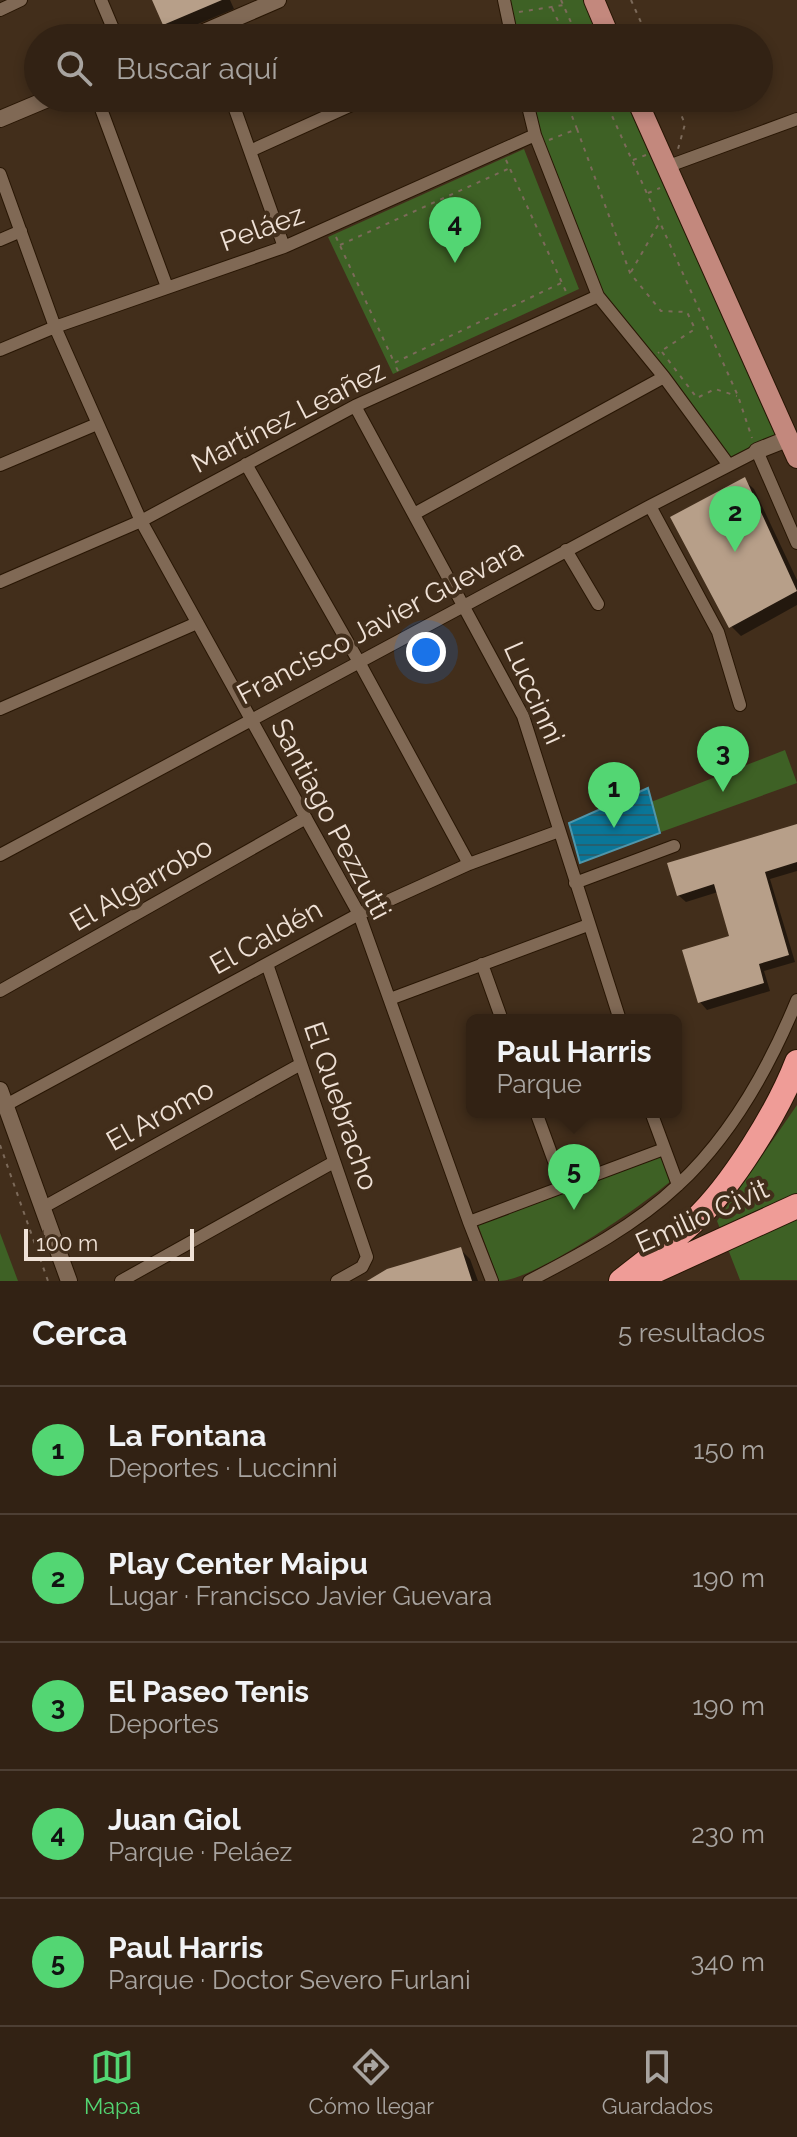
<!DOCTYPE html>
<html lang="es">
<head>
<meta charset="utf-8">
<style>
	body { margin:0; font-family:Raleway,sans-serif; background:#3d2f22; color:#f1f3f6 }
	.scale { position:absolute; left:24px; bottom:20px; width:170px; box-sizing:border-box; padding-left:8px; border:4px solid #efe1d6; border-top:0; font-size:22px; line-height:28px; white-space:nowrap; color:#efe1d6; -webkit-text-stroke:6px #422e1b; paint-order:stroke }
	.you { position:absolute; left:426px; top:652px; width:28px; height:28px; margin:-20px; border:6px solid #fff; border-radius:50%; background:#1a73e8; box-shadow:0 0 0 12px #1a73e833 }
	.badge { display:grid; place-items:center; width:52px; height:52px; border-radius:50%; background:#53d673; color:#111; font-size:26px; font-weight:700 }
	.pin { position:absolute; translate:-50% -66px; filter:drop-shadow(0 2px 4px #0008) }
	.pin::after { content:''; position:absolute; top:42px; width:28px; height:24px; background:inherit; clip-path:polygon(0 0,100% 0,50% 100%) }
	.popup { position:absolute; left:466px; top:1014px; width:216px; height:104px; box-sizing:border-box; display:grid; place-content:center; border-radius:12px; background:#322214; filter:drop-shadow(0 2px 6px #0005); font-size:26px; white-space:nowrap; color:#a8a4a0 }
	.popup b { font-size:30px; color:#f1f3f6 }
	.popup::after { content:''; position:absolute; left:50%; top:100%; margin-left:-16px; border:16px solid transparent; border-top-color:#322214 }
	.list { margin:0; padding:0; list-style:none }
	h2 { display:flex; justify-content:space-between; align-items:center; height:104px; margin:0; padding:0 32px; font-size:34px }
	h2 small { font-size:26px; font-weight:400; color:#a8a4a0 }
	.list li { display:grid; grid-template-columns:52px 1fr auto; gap:24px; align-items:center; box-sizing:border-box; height:128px; padding:0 32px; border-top:2px solid #4d3f34 }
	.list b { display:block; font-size:30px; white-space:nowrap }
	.list p { margin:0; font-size:26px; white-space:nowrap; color:#a8a4a0 }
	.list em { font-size:26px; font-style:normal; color:#a8a4a0 }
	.icon { flex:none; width:44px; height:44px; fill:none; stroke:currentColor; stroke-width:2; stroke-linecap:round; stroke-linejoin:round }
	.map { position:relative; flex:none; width:797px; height:1281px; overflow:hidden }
	.search { position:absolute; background:#322214; box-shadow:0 4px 12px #0003; left:24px; right:24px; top:24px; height:88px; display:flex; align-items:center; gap:20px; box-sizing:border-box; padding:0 28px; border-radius:44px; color:#a8a4a0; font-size:30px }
	.sheet { height:744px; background:#322214 }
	nav { display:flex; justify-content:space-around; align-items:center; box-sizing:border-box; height:112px; border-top:2px solid #4d3f34; background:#322214; font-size:22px; color:#a8a4a0 }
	nav a { display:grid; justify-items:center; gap:4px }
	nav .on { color:#53d673 }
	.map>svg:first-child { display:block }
</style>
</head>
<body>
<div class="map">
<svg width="797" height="1281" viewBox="0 0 797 1281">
	<defs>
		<pattern id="water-rules" width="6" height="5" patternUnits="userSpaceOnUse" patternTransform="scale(2)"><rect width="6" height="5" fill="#0a7698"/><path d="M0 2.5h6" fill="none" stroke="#266070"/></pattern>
	</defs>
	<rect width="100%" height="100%" fill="#422e1b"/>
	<!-- green -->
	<path fill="#3e6125" d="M504,0H594L610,38H512Z
		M526,98H636L787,439L728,464L598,296Z
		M524,149L579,289L393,374L328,237Z
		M785,750L797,783L661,832L651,802Z
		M797,1105V1280H740L717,1221Z
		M663,1153L673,1179C644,1205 534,1281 499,1281L478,1225Z
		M0,1233L18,1281H0Z"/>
	<!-- water -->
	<path fill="url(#water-rules)" stroke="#4f96ab" stroke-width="2" d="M648,788L660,833L580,863L569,823Z"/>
	<!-- shadow -->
	<path fill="#0007" d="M155,0H230L234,9L174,34L164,24Z
		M744,480L754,489L797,580V605L741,636L731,626Z
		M797,826V871L770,879L795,962L764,971L770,991L707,1010L700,1002L732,937L718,892L686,902L678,895Z
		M460,1249L470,1259L478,1281H371Z"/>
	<!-- building -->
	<path fill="#b79f89" d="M152,0H222L163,25Z
		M745,477L797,591L729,628L670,517Z
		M797,824V862L765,872L789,955L759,964L764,983L698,1003L682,950L729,936L714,884L677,896L667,863Z
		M461,1247L472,1281H367L387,1269Z"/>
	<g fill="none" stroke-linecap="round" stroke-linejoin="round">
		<defs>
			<path id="minor" d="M101,0L117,38
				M504,0L512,38
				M0,10L21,0
				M97,98L167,287
				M231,98L284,247
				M526,98L535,135L598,296L664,377L728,464
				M250,151L367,98
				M666,167L797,119
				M0,174L55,327L141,521L359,914L469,1222L492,1281
				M0,240L21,231
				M0,350L55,327L284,247L535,135
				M355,406L523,716L620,1020
				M246,464L359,662L469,864
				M0,465L97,424
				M650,506L718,632L740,705
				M414,514L664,377
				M566,550L598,604
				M0,582L141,521L355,406L598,296
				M0,709L197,623
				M0,855L650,506L757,451L797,543
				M575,883L674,846
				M267,964L367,1257L362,1267L337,1281
				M482,964L502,1020
				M0,991L306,818
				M390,999L588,925
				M6,1105L359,914L469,864L559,831
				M536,1112L563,1186
				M651,1112L678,1185
				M42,1208L301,1064
				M469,1222L664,1149
				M121,1281L334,1162
				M529,1281C581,1254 636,1225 678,1185C732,1135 769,1068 797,1000"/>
			<path id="tertiary" d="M190,38L278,0
				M0,119L50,98
				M757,451L787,439
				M0,1090L69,1281"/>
			<path id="primary" d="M594,0L610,38
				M636,98L797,458"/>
			<path id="motorway" d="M635,1280L797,1206
				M621,1281C645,1262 670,1243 693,1222C732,1186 778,1111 797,1062"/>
		</defs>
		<!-- minor casing -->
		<use href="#minor" stroke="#281604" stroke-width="14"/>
		<!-- tertiary casing -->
		<use href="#tertiary" stroke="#281604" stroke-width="18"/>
		<!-- primary casing -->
		<use href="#primary" stroke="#281604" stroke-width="22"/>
		<!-- motorway casing -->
		<use href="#motorway" stroke="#281604" stroke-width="26"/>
		<!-- path -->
		<path stroke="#7c6a5a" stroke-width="2" stroke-dasharray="4 6" stroke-linecap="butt" d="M561,0L578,38
			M631,0L648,38
			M552,8L566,38
			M519,12L564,5
			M604,98L738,396L752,438
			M674,98L685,124L678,149
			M577,129L630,273L661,311L687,312L695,329L658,353
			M549,140L577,129L565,98
			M506,160L568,296
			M633,160L646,155
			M648,193L660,188
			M336,237L394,362
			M340,245L510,168
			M631,272L658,225
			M662,352L697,398L715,389L737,396
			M398,371L394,363L561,283
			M0,1145L48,1281"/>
		<!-- minor -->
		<use href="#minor" stroke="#806955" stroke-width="12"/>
		<!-- tertiary -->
		<use href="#tertiary" stroke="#806955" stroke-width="16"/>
		<!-- primary -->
		<use href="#primary" stroke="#c3887d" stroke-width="20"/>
		<!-- motorway -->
		<use href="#motorway" stroke="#ef9c97" stroke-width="24"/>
	</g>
	<g text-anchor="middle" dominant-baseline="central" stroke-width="8" stroke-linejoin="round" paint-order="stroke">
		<!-- street labels -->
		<g font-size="28" fill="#efe1d6" stroke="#422e1b">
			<text transform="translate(262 228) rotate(-20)">Peláez</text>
			<text transform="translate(288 417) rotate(-27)">Martínez Leañez</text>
			<text transform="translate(380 622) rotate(-28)">Francisco Javier Guevara</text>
			<text transform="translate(534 693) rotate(66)">Luccinni</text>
			<text transform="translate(331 819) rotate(62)">Santiago Pezzutti</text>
			<text transform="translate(141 884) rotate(-30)">El Algarrobo</text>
			<text transform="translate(266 937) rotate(-29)">El Caldén</text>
			<text transform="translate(341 1106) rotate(71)">El Quebracho</text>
			<text transform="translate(160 1115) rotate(-29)">El Aromo</text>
			<text transform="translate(702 1216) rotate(-24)">Emilio Civit</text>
		</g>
	</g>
</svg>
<div class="scale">100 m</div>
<div class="you"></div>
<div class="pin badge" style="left:614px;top:828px">1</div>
<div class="pin badge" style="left:735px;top:552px">2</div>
<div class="pin badge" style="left:723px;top:792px">3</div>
<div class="pin badge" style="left:455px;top:263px">4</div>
<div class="pin badge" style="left:574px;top:1210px">5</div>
<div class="popup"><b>Paul Harris</b>Parque</div>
<div class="search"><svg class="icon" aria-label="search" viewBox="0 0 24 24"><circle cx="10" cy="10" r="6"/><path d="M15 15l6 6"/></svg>Buscar aquí</div>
</div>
<section class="sheet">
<h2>Cerca<small>5 resultados</small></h2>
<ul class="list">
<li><span class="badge">1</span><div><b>La Fontana</b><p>Deportes · Luccinni</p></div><em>150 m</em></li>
<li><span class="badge">2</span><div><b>Play Center Maipu</b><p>Lugar · Francisco Javier Guevara</p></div><em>190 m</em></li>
<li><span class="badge">3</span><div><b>El Paseo Tenis</b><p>Deportes</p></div><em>190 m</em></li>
<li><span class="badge">4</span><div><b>Juan Giol</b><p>Parque · Peláez</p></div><em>230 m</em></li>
<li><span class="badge">5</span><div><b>Paul Harris</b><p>Parque · Doctor Severo Furlani</p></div><em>340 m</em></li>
</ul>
</section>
<nav>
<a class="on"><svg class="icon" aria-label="map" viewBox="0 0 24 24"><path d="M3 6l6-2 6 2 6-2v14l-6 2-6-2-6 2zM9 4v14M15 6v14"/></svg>Mapa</a>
<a><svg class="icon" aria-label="directions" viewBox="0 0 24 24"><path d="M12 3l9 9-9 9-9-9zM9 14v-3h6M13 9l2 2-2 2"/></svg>Cómo llegar</a>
<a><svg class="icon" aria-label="saved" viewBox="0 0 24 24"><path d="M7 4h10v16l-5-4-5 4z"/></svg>Guardados</a>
</nav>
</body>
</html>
